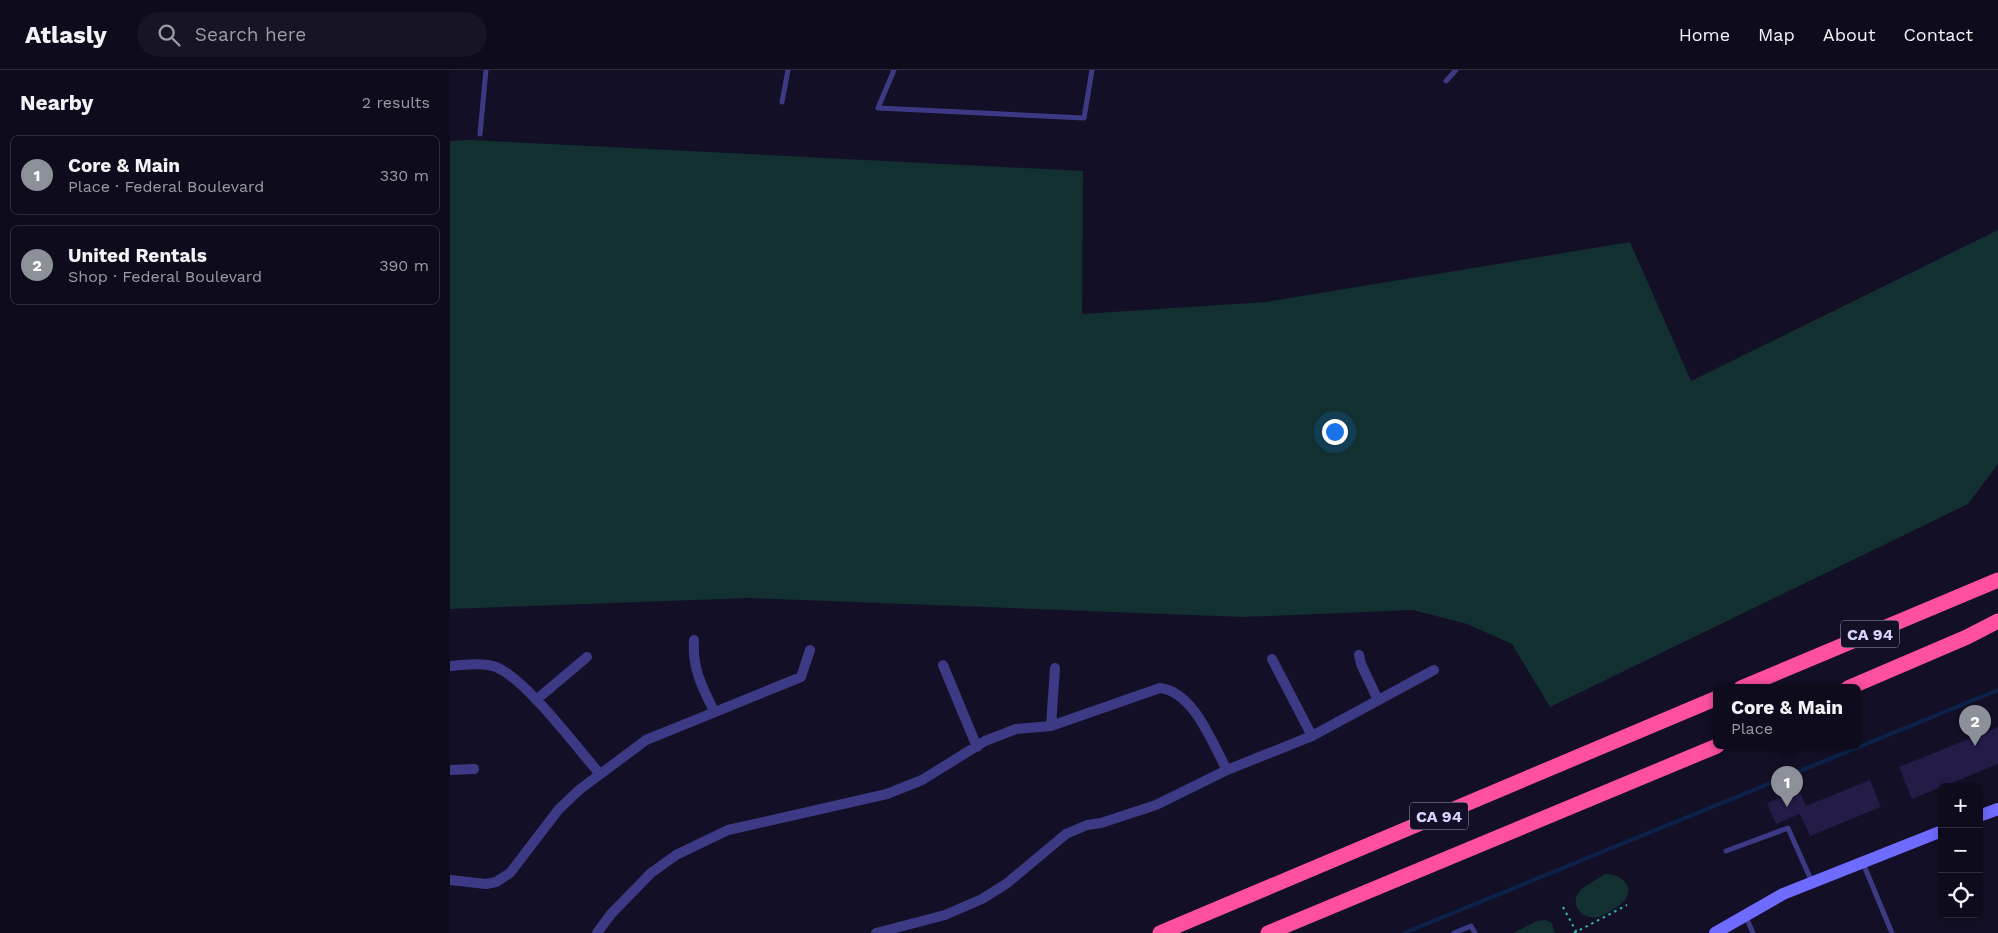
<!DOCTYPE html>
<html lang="en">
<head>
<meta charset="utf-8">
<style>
	body { margin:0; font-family:"Work Sans",sans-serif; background:#171425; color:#f1f3f6 }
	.controls { position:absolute; right:15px; bottom:15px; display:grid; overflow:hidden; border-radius:8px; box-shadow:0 2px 12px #0003 }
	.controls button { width:45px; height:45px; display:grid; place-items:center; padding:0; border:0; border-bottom:1px solid #2e2b3b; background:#0e0b1c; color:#f1f3f6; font:25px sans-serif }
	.you { position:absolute; left:884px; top:361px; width:18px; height:18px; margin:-12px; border:4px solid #fff; border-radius:50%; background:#1a73e8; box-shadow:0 0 0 8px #1a73e833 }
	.badge { display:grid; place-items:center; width:32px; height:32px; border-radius:50%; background:#8c9099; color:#fff; font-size:16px; font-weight:700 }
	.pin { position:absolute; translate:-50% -41px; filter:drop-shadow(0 1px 2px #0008) }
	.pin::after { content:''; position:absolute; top:26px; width:18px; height:15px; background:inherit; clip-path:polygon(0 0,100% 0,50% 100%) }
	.popup { position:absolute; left:1263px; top:614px; width:148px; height:65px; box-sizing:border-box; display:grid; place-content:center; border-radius:8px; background:#0e0b1c; filter:drop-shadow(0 1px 4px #0005); font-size:16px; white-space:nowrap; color:#9b9ba3 }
	.popup b { font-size:19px; color:#f1f3f6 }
	.popup::after { content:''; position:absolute; left:50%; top:100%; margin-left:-10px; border:10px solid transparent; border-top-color:#0e0b1c }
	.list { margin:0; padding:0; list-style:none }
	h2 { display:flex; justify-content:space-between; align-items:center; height:65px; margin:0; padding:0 20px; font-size:21px }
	h2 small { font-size:16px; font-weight:400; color:#9b9ba3 }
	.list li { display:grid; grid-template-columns:32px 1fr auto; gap:15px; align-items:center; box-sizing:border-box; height:80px; margin:0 10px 10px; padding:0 10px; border:1px solid #2e2b3b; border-radius:8px }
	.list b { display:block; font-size:19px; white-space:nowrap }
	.list p { margin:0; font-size:16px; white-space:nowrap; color:#9b9ba3 }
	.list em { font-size:16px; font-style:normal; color:#9b9ba3 }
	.icon { flex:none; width:28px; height:28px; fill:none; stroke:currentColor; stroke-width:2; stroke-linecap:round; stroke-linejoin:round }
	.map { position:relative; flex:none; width:1548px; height:863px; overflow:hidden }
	header { display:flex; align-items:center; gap:30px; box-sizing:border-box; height:70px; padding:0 25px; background:#0e0b1c; border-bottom:1px solid #2e2b3b }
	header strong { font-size:24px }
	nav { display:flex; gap:28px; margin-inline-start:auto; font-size:18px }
	.search { width:350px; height:45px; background:#171425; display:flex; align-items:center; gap:12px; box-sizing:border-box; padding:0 18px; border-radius:28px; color:#9b9ba3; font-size:19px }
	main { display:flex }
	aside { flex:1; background:#0e0b1c }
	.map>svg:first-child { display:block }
</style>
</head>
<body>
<header>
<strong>Atlasly</strong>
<div class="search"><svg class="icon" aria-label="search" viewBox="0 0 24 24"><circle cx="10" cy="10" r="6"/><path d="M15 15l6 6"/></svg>Search here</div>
<nav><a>Home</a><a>Map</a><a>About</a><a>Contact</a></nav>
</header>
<main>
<aside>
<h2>Nearby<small>2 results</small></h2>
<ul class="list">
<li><span class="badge">1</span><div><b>Core &amp; Main</b><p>Place · Federal Boulevard</p></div><em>330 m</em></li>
<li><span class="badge">2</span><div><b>United Rentals</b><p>Shop · Federal Boulevard</p></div><em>390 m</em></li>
</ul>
</aside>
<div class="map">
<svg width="1548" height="863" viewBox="0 0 1548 863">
	<rect width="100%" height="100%" fill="#130f26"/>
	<!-- green -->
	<path fill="#12302f" d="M20,70L633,101L632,244L816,232L1180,172L1241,311L1548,160V394L1518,434L1100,637L1062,574L1017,554L963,540L794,547L300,528L0,539V71Z
		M1155,804C1169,804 1186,814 1175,830C1171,836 1156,844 1149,847C1136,851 1121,839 1127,825C1131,816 1147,810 1155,804Z
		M1095,850L1102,853L1105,863H1063L1087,851Z"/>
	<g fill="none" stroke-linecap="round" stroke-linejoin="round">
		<!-- stream -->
		<path stroke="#0c2248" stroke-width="4" d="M954,863L1548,620"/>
	</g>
	<!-- building -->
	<path fill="#241b47" d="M1548,657V694L1462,729L1449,697Z
		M1420,710L1431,737L1360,766L1350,744L1326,754L1317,733L1349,720L1356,736Z"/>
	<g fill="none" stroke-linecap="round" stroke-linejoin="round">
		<!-- path -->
		<path stroke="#2fb8b0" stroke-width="2" stroke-dasharray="2.5 4" stroke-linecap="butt" d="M1113,837L1127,863
			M1124,863L1177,835"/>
		<!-- service -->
		<path stroke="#3d3a85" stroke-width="5" d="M444,0L428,38L634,48L642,0
			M996,11L1006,0
			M332,32L338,0
			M30,64L36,0
			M1276,781L1338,758L1362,812
			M1413,793L1442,863
			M1295,845L1303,863
			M1004,863L1021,856L1025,863"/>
		<!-- minor -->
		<path stroke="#3d3a85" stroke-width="10" d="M244,570C242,598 252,617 264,641
			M909,585L911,594L928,630
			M822,589L862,666
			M493,595L527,677
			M0,596C15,595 32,592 46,597C76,609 127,678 150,704
			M86,630L137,587
			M601,656L605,598
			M0,700L24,699
			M0,810L36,814L46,812L60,803L109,739L129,720L196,670L351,607L360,580
			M147,863L161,844L201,803L226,785L278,760L437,724L472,710L535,671L566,659L601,656L710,618C744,622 762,673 777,700
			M426,863L495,845L532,829L556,814L616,764L637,755L651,753L706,735L777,700L862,666L984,600"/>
		<!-- secondary -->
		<path stroke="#6f6bff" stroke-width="12" d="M1529,746L1548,739
			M1265,863L1333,824L1492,761"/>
		<!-- motorway -->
		<path stroke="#ff4fa3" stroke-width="15" d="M1291,618L1548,510
			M1398,618L1517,567L1548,551
			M710,863L1267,628
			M818,863L1267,676"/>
	</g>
	<g text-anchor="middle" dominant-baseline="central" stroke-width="4" stroke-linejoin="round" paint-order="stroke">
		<!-- shield labels -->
		<g fill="#130f26" stroke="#9e99be" stroke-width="1">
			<rect x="1391" y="550.5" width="58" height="27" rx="4"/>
			<rect x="960" y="732.5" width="58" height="27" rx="4"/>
		</g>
		<g font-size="16" font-weight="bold" fill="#d9d4ff">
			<text x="1420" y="564">CA 94</text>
			<text x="989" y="746">CA 94</text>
		</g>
	</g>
</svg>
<div class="controls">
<button>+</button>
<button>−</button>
<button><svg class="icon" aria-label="locate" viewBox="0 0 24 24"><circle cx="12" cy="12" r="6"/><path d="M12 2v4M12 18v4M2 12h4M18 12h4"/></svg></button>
</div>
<div class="you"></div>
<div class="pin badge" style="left:1337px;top:737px">1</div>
<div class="popup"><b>Core &amp; Main</b>Place</div>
<div class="pin badge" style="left:1525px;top:676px">2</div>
</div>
</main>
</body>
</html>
